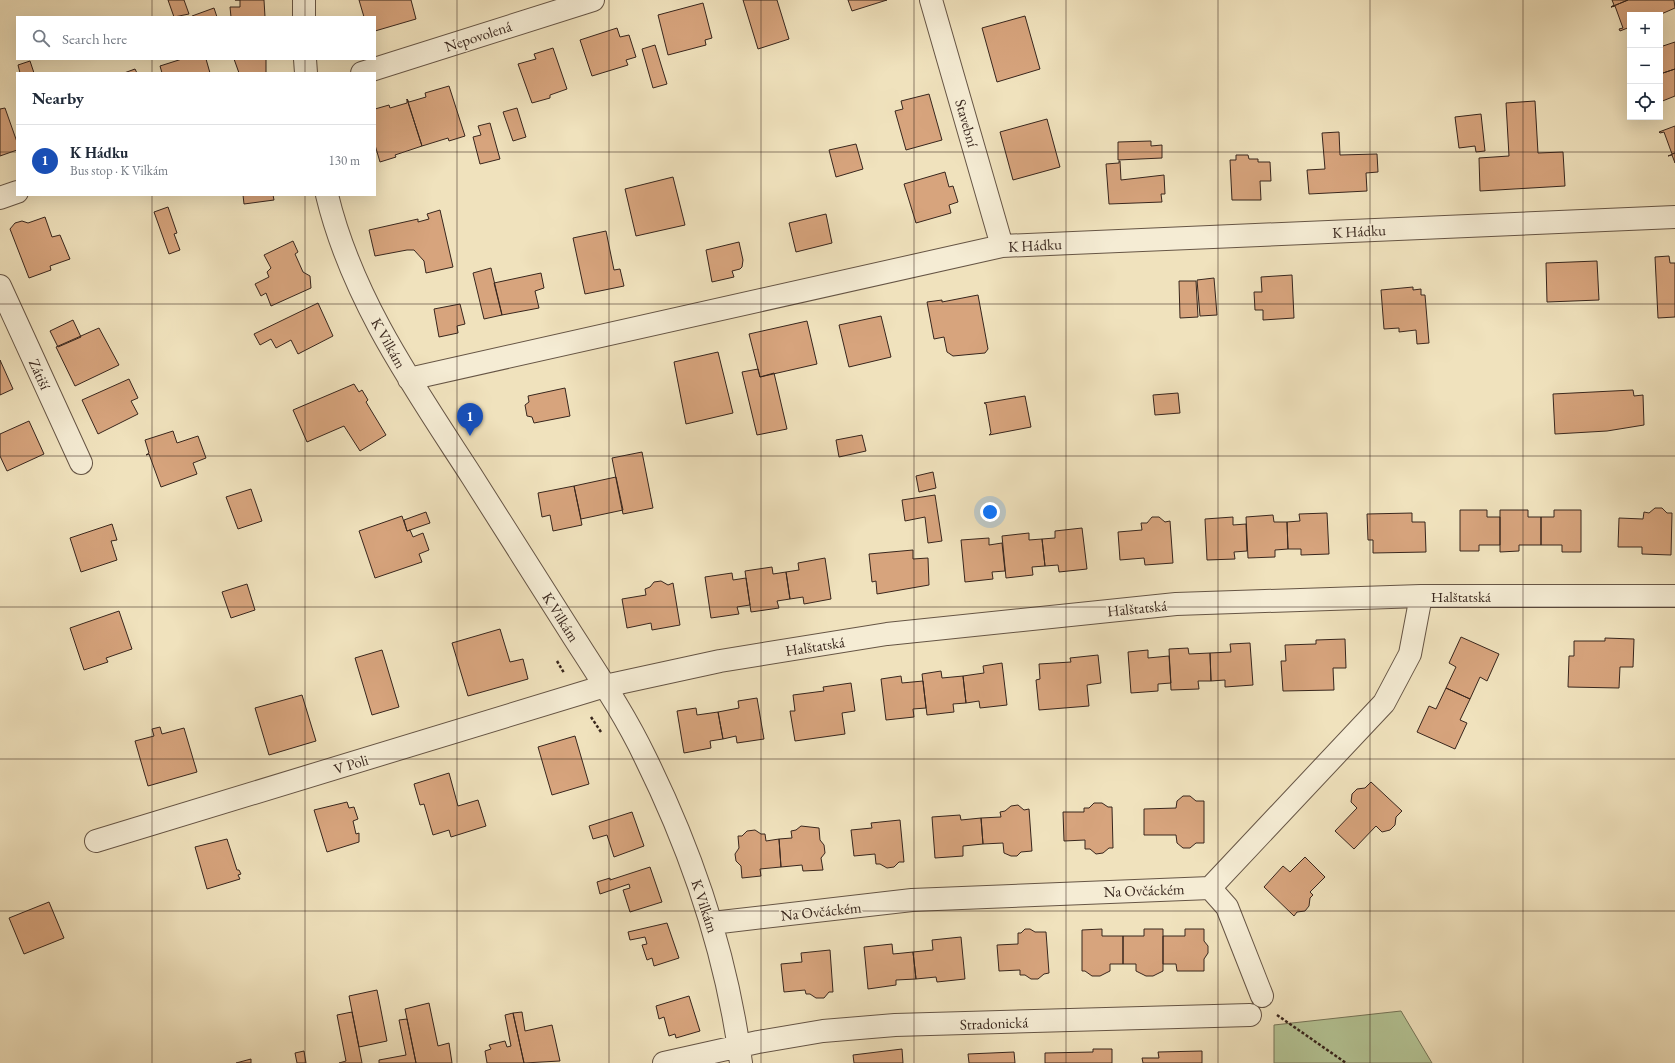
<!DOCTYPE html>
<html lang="en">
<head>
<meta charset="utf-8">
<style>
	body { margin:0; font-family:"EB Garamond",serif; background:#f2f2f3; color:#1f2937 }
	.controls { position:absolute; right:12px; top:12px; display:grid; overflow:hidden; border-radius:0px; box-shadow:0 4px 16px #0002 }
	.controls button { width:36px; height:36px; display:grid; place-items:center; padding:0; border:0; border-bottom:1px solid #e0e1e3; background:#fff; color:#1f2937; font:20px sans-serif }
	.you { position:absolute; left:990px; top:512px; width:14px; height:14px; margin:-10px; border:3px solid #fff; border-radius:50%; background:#1a73e8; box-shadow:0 0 0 6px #1a73e833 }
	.badge { display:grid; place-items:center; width:26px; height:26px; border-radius:50%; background:#8f2418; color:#fff; font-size:13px; font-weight:700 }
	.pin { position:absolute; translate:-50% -33px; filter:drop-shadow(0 1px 2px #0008) }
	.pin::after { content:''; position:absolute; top:21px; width:14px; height:12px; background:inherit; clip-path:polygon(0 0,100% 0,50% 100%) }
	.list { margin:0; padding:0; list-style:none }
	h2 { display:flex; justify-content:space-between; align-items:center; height:52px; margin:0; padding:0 16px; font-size:17px }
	h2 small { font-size:13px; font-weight:400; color:#747a83 }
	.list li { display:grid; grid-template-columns:26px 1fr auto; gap:12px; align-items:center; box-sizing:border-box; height:72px; padding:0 16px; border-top:1px solid #e0e1e3 }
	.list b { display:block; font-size:15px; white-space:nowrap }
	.list p { margin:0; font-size:13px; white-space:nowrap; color:#747a83 }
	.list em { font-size:13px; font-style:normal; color:#747a83 }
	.icon { flex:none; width:22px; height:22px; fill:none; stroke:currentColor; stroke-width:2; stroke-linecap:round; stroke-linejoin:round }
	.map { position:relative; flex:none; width:1675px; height:1063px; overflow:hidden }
	.search { position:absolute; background:#fff; box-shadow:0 4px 16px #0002; left:16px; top:16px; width:360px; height:44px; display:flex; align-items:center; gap:10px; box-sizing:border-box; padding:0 14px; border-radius:0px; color:#747a83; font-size:15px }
	.panel { position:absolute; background:#fff; box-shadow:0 4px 16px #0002; left:16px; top:72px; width:360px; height:124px; border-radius:0px }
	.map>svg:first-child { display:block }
</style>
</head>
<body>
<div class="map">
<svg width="1675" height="1063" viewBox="0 0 1675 1063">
	<rect width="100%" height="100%" fill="#f0e2bd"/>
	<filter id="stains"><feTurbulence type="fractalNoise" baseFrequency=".005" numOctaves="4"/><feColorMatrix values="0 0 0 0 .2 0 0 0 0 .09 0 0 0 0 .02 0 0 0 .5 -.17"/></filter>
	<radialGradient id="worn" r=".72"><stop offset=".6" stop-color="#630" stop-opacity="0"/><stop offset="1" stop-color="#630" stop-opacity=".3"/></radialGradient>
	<!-- green -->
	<path fill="#b4c495" stroke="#767559" d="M1401,1011L1432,1063H1274V1025Z"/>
	<!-- building -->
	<path fill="#d7a47d" stroke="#38261d" d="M168,0H184L189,14L174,17Z
		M235,0H264L265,17H231L230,7H240V0Z
		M359,0H411L416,19L375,31V17H364Z
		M743,0H777L789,39L758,49Z
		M848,0H887L852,11Z
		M1612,0H1628L1611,7L1614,5Z
		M1628,0H1674L1675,8L1659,15H1630V27L1620,31L1619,29L1623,28L1615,6L1611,7Z
		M703,3L712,38L705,40L706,45L668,55L658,15Z
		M214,8L217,17H192V16Z
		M1025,16L1040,69L997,82L982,28Z
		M617,28L620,37L629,35L636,57L626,60L628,65L592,76L580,40Z
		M1675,42V69L1660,74V47Z
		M655,45L667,84L653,88L642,49Z
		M553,48L567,89L550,95V98L532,103L518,64L536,59L534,54Z
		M182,59H206L210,73H162L160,66Z
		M234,59H266V73H239Z
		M30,61L34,73H20L18,65Z
		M135,69L137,73H124Z
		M1675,69V96L1660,102V74Z
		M449,86L465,136L449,141L448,138L422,146L407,99L409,102L426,97L425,93Z
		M929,94L942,140L906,150L895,111L903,109L901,101Z
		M407,99L422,146L395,155L396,157L380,162L375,145V109L389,105L390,108L407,103Z
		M1535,101L1538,153L1563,152L1565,186L1480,191L1479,158L1509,156L1506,103Z
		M5,108L17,142V150L0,156V109Z
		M517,108L526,137L513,141L503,112Z
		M1481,114L1485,151L1476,152L1475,146L1459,148L1455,117Z
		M1047,119L1060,167L1013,180L1000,132Z
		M490,123L500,159L480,164L473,137L481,135L478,126Z
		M1675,126V153L1672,154L1664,132L1660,133L1659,132Z
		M1339,132L1340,155L1377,154L1378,172L1366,173L1367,191L1309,194L1307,170L1325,169L1322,133Z
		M1151,141V146L1162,145V158L1118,160V142Z
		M856,144L863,169L836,177L829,150Z
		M1675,153V163L1672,155L1668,156Z
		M1236,155H1248L1249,159H1258V162H1270L1271,181H1260L1261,200H1232L1230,160H1236Z
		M1119,161H1120L1121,180L1164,175L1165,194H1161L1162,202L1109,204L1106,164L1119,163Z
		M945,172L949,187L953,186L958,202L949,205L951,213L916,223L904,184Z
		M673,177L685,225L636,236L625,189Z
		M243,195H273L274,200L244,204Z
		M168,207L177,233L174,234L180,250L169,254L154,212Z
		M440,210L453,267L426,273L424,261L414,250H407L375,256L369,230L418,219V222L429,219L427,214Z
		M826,214L832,243L796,252L789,223Z
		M45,217L52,237L60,235L70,259L50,266L51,270L29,278L10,229L15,223L22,221L28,223Z
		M606,231L614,270L620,269L624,286L585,294L573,238Z
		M293,241L298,252L295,254L303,272L310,276L311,288L271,306L266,293L261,296L255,284L269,277L267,272L271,268L264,255Z
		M739,242L743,260L742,267L740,269L732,271L734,277L712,282L706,250Z
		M1669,256L1670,263H1675V317L1658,318L1655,257Z
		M1597,261L1599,300L1547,302L1546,263Z
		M491,268L502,315L484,319L473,273Z
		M541,273L544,288L535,291L539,308L502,315L494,283Z
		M1292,275L1294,318L1263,320V310H1255L1254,292H1262L1261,277Z
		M1214,278L1217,315L1200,316L1197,280Z
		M1179,281H1196L1198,317L1180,318Z
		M1413,287V290L1421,289V295H1425L1429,343L1417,344L1416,330L1399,332V328L1384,329L1381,290Z
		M978,295L988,349L985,353L953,356L947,352L944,337L934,339L927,302L942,300V302Z
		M318,303L333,336L298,354L291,340L276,348L271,339L260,345L254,334Z
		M460,304L465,324L457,326L458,333L439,337L434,309Z
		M881,316L891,357L849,367L839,325Z
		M73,320L81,337L58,347L50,331Z
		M807,321L817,364L760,377L749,334Z
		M99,328L119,365L75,386L56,347Z
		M718,352L733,413L686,424L674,362Z
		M0,360L13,389L0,395Z
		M758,369L760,377L774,373L787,429L757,435L742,372Z
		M129,379L138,398L131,401L138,414L98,434L82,400Z
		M354,384L359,392L362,390L368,400L366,402L386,435L360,451L344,426L307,442L293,410Z
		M565,388L570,416L534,423L532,417L527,416L525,405L529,402L528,396Z
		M1633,390L1634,396L1643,395L1644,425L1607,431L1555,434L1553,394Z
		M1178,393L1180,413L1155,415L1153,395Z
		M1025,396L1031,427L989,435L991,433L986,404L984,403Z
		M29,421L44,454L7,471L0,456V434Z
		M173,431L177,443L198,436L206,458L193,463L197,474L161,487L149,454L146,455L149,453L145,440Z
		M862,435L866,451L839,457L836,440Z
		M642,452L653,508L623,514L612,458Z
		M933,472L936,488L919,492L916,476Z
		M616,477L623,510L581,519L574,486Z
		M574,486L582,525L553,531L550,515L542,517L538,493Z
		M251,489L262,521L238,529L226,497Z
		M935,495L942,541L928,543L925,517L905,521L902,500Z
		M1655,508H1662L1667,513H1672L1671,555L1642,554V547H1618L1619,518L1643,519L1644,512L1649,513Z
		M1460,510H1487V517H1500V545H1479V551H1460Z
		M1500,510H1528V517H1541V545H1519V551L1500,552Z
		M1554,510H1581V552H1562V545H1541V517H1554Z
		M426,512L430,523L407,531L404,520Z
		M1327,513L1329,554L1301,555V549H1288L1287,522L1300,521L1299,514Z
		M1412,513V522H1425L1426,552L1373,553V540H1368L1367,514Z
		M1273,515L1274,522H1287L1288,549L1275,550V557L1248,558L1246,517Z
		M402,516L407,531L410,530L413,537L423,533L429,550L419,554L422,562L375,578L359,531Z
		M1152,517H1159L1165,522L1170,521L1173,563L1145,565L1144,558L1120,560L1118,532L1142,530L1141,523H1147Z
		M1233,517V525L1246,524L1247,551L1234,552L1235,559L1207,560L1205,519Z
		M112,524L117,540L111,541L117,560L81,572L70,538Z
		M1082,528L1087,569L1059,572L1058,565L1045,566L1042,539L1055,538V531Z
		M1029,533V540L1042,539L1045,566L1032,567L1033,575L1006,578L1002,536Z
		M989,538V545L1002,543L1005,571L992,572L993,579L965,582L961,540Z
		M913,550V559L928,558L929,585L877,594L876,581L872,582L869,554Z
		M825,558L831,599L804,604L803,597L790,599L786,572L799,570L798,563Z
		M772,567L773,574L786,572L790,599L777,601L779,608L751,612L745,571Z
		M732,573L733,580L746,578L750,605L737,607L739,614L711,618L705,577Z
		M661,581L668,585L673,583L680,625L652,630L651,623L627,628L622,599L646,595L645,589L650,587L654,582Z
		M247,584L255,610L231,618L222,592Z
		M119,611L132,649L106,658L108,662L84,670L70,628Z
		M500,629L510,662L523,659L528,679L468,696L452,643Z
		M1461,637L1499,654L1487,681L1480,677L1470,699L1446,688L1456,667L1449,663Z
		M1605,638L1634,639L1633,667H1620L1619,688L1568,687L1569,656H1574V641H1605Z
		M1345,639L1346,668H1333L1334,690L1283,691L1281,661H1286L1285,645L1316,644V640Z
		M1250,643L1253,685L1225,687V680L1211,681L1210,653L1231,652L1230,644Z
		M1188,648L1189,654L1210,653L1211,681H1198L1199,689L1171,690L1169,649Z
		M382,650L399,707L372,715L355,658Z
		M1148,650V658L1169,656L1171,683L1158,684V691L1131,693L1128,652Z
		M1098,655L1101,683L1087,685L1089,706L1039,710L1036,680L1040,679L1039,664L1071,662L1070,658Z
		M1002,663L1007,705L980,708L979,701L966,703L963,676L984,673L983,666Z
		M941,671L942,678L963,676L966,703L953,704L954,712L927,715L922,674Z
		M901,676L902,683L923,681L926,708L913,709L914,717L886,720L881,679Z
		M851,683L855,711L842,713L845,734L795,741L790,711H795L793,695L824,691L823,687Z
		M1446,688L1470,699L1460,720L1467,723L1455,749L1417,732L1429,706L1436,709Z
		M302,695L316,741L269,755L255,708Z
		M757,698L764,739L737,743L736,736L723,739L718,712L739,708L738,701Z
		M696,708L697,715L718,712L723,739L710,741L711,748L684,753L677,711Z
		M160,727L162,734L184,728L197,772L148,786L135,741L154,736L152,729Z
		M575,736L589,784L552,795L538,747Z
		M449,773L458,806L478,800L486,826L451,837L449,830L433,835L424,804L420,805L414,784Z
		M1371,782L1402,811L1396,817L1395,825L1390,830L1382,832L1376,826L1354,849L1335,831L1357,808L1351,802L1352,794L1357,789L1365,788Z
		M1183,796H1190L1196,801H1204V843H1196L1190,848H1183L1177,843L1176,835H1144V809L1176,808L1177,801Z
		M347,802L349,808L354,807L358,819L353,821L356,834L359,833V842L327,852L314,810Z
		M1094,803H1102L1108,807H1112L1113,848H1109L1103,853L1096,854L1090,849H1085V840L1064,841L1063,812H1084V808H1089Z
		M1018,805L1024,810L1029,809L1032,851L1021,852L1017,856H1011L1004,853L1003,843L983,844L981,818L1001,817L1000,812L1005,811L1011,806Z
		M632,812L644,846L614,857L607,835L593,839L589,826Z
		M960,815L961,820L981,818L983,844L963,846V856L935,858L932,817Z
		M900,820L904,862H899L894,867L887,868L880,864H876L875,854L854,856L851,830L872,828L871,823Z
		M801,826L819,828L820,840L824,845L825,853L821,858L823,870L803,871L802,865L781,867L779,839L792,838L791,831L796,830Z
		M755,830L761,834H765L766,841L779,839L781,867L760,869L761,876L742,878L741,866L736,861L735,854L739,848L738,836H742L747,831Z
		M227,839L237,870H239L241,874L238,875L240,879L207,889L195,847Z
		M1305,857L1325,877L1310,892L1313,895L1310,898L1309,906L1305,911L1297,912L1294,916L1264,887L1283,866L1290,872Z
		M650,867L662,902L630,912L623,890L630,888L629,884L600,894L597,882L610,878V880Z
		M49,902L64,938L24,954L9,918Z
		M667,923L679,958L654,966L652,958L647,960L642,945L647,944L645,937L630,940L628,932Z
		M1025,929H1030L1035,932H1046L1049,973L1044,974L1038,979H1031L1025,975H1020V970L999,971L997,945L1018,944V933H1021Z
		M1102,929V936H1123V964H1110V971L1100,976H1092L1085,971H1082V930Z
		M1144,929H1163V971L1153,976H1146L1136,971V964H1123V936H1144Z
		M1185,929H1204V941L1208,946V953L1204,959V971H1177L1176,964H1163V936H1185Z
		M961,937L965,979L937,982L936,977L916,979L913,952L933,950L932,940Z
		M892,944L893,954L913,952L916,979L896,980V985L868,989L864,947Z
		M830,950L833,992H829L824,998H816L810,994H806L805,990L784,992L781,964L802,962L801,953Z
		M377,990L387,1041L359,1047L349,996Z
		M689,996L700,1031L676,1038L675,1034L669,1036L664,1017L659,1019L656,1006Z
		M429,1003L438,1046L449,1043L452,1063H416L405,1009Z
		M352,1012L362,1063H339L346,1061L337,1015Z
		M522,1012L525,1031L552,1025L560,1061L524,1063L513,1013Z
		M513,1013L524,1063H487L485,1051L491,1049L489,1045L505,1041L507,1047L511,1046L505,1015Z
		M407,1019L416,1063H379V1060L406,1055L399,1020Z
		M902,1049L903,1063H854L853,1055Z
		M1093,1049H1112V1063H1045V1053L1093,1052Z
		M304,1051L306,1063H297L295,1053Z
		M1202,1051V1063H1143L1142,1058H1159L1158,1052Z
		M1014,1052L1015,1063H969L968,1054Z
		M251,1059V1063H236Z"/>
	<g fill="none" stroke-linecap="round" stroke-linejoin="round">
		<defs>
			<path id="minor" d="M304,0V17
				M931,0L1002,246
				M305,59L306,73
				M362,73L593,0
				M327,195C352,299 414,387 471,475C505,529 539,582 573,636C598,675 625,715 645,757C693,854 727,956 741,1063
				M0,198L17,192
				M0,286L81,463
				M409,379L1002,246L1675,217
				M96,841L605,686L720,661L887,634L1176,604L1421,596H1675
				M1210,888L1227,907L1262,996
				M712,923L912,900L1210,888L1384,703L1410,654L1421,596
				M664,1063L758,1042L823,1031L895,1025L1250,1015"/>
		</defs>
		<!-- minor casing -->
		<use href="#minor" stroke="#665545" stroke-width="24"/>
		<!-- path -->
		<path stroke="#38261d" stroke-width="2.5" stroke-dasharray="3 2" stroke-linecap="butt" d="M557,661L564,673
			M591,717L601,732
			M1277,1015L1346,1063"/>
		<!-- minor -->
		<use href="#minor" stroke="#f5ecd4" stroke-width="22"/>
	</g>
	<!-- grid -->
	<path fill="none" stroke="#38261d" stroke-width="1" stroke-opacity="0.55" d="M152,0V17M305,0V17M457,0V1063M609,0V1063M761,0V1063M914,0V1063M1066,0V1063M1218,0V1063M1370,0V1063M1523,0V1063M152,59V73M305,59V73M0,152H17M375,152H1675M152,195V1063M305,195V1063M0,304H1675M0,456H1675M0,607H1675M0,759H1675M0,911H1675"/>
	<g text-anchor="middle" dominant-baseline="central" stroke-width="3" stroke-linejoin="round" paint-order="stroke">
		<!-- street labels -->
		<g font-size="15" fill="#38261d" stroke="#f5ecd4">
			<text transform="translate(478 36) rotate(-18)">Nepovolená</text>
			<text transform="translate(967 123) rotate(74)">Stavební</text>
			<text transform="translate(1359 231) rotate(-3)">K Hádku</text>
			<text transform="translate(1035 245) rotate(-3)">K Hádku</text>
			<text transform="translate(389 343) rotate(61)">K Vilkám</text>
			<text transform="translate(40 374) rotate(66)">Zátiší</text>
			<text x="1461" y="596">Halštatská</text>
			<text transform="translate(1137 608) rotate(-6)">Halštatská</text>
			<text transform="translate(561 617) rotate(58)">K Vilkám</text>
			<text transform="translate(815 646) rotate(-9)">Halštatská</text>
			<text transform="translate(351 764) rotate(-17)">V Poli</text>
			<text transform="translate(1144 890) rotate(-2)">Na Ovčáckém</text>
			<text transform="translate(705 906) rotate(72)">K Vilkám</text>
			<text transform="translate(821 911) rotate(-6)">Na Ovčáckém</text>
			<text transform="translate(994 1023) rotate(-2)">Stradonická</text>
		</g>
	</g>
	<rect width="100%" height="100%" filter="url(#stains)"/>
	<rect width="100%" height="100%" fill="url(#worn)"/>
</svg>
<div class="controls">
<button>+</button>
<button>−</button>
<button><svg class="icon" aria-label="locate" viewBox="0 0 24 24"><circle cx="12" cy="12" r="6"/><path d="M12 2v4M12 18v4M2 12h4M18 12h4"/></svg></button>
</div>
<div class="you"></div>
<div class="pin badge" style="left:470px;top:436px;background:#1a4fb4">1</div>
<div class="search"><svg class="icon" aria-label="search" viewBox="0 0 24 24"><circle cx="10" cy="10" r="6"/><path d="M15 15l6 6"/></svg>Search here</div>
<section class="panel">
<h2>Nearby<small></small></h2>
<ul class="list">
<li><span class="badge" style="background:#1a4fb4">1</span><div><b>K Hádku</b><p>Bus stop · K Vilkám</p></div><em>130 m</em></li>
</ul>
</section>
</div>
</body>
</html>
